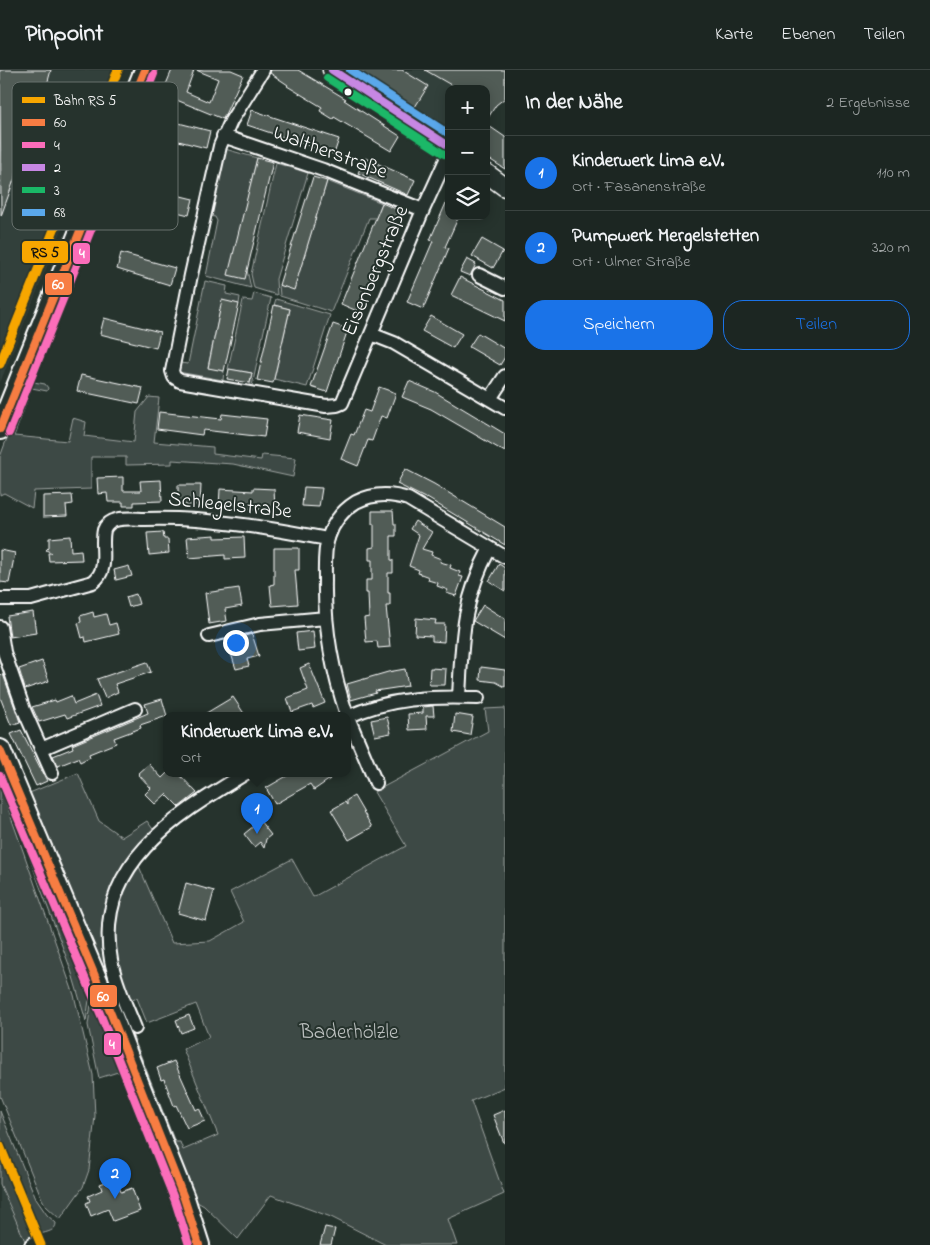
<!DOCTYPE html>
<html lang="de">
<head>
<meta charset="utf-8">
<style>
	body { margin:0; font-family:"Indie Flower",sans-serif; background:#252e2a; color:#f1f3f6 }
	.controls { position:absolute; right:15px; top:15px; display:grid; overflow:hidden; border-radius:10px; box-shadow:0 2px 12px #0003 }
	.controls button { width:45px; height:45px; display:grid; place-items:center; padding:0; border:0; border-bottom:1px solid #3a4340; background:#1c2622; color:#f1f3f6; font:25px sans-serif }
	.you { position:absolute; left:235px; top:572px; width:18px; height:18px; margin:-12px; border:4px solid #fff; border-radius:50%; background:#1a73e8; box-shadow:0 0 0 8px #1a73e833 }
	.badge { display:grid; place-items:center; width:32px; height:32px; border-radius:50%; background:#1a73e8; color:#fff; font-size:16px; font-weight:700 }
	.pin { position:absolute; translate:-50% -41px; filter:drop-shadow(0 1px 2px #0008) }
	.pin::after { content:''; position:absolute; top:26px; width:18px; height:15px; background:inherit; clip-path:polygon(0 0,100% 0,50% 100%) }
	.popup { position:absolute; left:163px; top:642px; width:188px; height:65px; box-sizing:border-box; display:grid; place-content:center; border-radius:10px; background:#1c2622; filter:drop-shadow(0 1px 4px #0005); font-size:16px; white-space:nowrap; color:#a0a5a5 }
	.popup b { font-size:19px; color:#f1f3f6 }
	.popup::after { content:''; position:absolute; left:50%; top:100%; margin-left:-10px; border:10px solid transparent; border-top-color:#1c2622 }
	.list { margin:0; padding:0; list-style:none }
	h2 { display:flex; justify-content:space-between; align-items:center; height:65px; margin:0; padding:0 20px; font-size:21px }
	h2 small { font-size:16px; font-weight:400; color:#a0a5a5 }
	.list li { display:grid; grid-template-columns:32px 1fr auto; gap:15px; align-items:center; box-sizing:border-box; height:75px; padding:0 20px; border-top:1px solid #3a4340 }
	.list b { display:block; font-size:19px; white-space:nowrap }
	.list p { margin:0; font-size:16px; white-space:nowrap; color:#a0a5a5 }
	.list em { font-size:16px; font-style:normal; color:#a0a5a5 }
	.actions { display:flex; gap:10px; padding:15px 20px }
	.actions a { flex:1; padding:11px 0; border:1px solid #1a73e8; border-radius:20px; text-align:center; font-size:18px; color:#1a73e8 }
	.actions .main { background:#1a73e8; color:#fff }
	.icon { flex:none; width:28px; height:28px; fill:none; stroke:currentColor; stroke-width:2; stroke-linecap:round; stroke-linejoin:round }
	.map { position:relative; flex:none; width:505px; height:1175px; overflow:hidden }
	header { display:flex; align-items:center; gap:30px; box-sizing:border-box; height:70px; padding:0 25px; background:#1c2622; border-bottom:1px solid #3a4340 }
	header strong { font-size:24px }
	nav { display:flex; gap:28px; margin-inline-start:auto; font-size:18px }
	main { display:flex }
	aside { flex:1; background:#1c2622 }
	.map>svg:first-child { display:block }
</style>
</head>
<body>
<header>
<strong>Pinpoint</strong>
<nav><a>Karte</a><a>Ebenen</a><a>Teilen</a></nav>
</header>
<main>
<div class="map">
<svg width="505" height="1175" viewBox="0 0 505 1175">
	<rect width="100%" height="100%" fill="#26332d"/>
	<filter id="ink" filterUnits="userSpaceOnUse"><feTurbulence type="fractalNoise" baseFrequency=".02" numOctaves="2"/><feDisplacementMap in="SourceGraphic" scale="10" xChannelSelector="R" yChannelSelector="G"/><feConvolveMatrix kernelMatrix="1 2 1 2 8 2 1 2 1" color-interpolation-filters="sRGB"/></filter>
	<g filter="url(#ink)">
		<!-- built -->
		<path fill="#333f3a" d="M0,0H123L108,39L104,55L0,313Z
			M348,0H447L478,19H449V68L384,23Z
			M0,1066L38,1158L30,1161L0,1089Z
			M0,1114L25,1171L19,1175H0Z"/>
		<!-- green -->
		<path fill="#3e4944" stroke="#9ea4a2" d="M225,79L257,88L229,205L247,200L251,218L206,206L217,151L215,147L210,146Z
			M276,93L308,103L276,209L277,225L254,218L251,204Z
			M327,111L382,133L376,148H369L331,242L280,226L279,215L294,219Z
			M205,211L227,216L226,224L240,227L239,234L222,231L208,297L224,301L223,310L178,302L180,293L188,294Z
			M254,223L271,228L252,316L250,315L252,303L228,299L243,230L252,231Z
			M276,229L330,245L307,317L274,309L290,239L274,235Z
			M28,311L45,314L48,318L47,321L32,318L14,366L68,371L73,348L86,352L84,366L134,372L137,342L149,327L159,328L154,372L213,377V384L261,390L262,385L296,388L293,407L233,394L172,390V394L126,395V387H91V419L34,421L32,438L4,423L0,425V387Z
			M505,638V1017L471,1031L504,1124L448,1149L457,1175H386L331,1147L271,1125L238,1169L204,1136L187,1126L120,942L123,941L175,1072H180L183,1080L218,1065L183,979L209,967L196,934L147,953L137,928L128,932C124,916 115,894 113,879C111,848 124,819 138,794L172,873L210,871L244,852L230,822L292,789L313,827L406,776L374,722L488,661L485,639Z
			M78,703L99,751L122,767L147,751L155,762L109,838L121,937L118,939L27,724Z
			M0,716L74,925L93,1005L95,1046L89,1100L83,1117L60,1149L46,1136L42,1129L0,1026Z
			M8,723L91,916L86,951L71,900L12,741Z
			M93,920L124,1000L99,1008L88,955Z
			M0,1041L36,1129L47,1145L56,1153C56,1161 47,1162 40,1164L38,1158L0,1066Z
			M0,1089L33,1167L25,1171L0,1114Z"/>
		<!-- building -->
		<path fill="#515c57" stroke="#fff" d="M0,0H51L42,33L1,146Z
			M172,0H194L186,22L209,32L218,9L196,0H231L243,5L223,49L162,24Z
			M271,0H298L346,29L344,30L400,66L391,81L334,47L333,49L320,41L322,37L287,16L288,15L270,3Z
			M357,0H402L428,16L415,37Z
			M425,0H505V28L496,35L486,51V19H458Z
			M252,40L339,69L334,84L247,55Z
			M155,47L210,61L206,78L151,64Z
			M486,54L505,67V99L486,87Z
			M257,88L273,92L245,209L228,205Z
			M365,88L415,110L408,125L358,103Z
			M313,107L327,111L294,220L279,215Z
			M140,116L193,129L189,145L136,132Z
			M449,126V146H459L445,177L449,178L423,239L407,232L433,171L430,170Z
			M382,133L398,140L357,241L341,234Z
			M482,169L503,181L493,198L472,186Z
			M121,183L175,198L170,215L117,199Z
			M467,189L476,194L470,206L460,202Z
			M460,207L505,230V251L451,225Z
			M222,230L239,234L224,301L208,298Z
			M274,235L290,239L273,313L257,310Z
			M431,246L462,264L453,278L422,261Z
			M104,248L160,262L156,278L100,264Z
			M333,254L348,259L327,322L311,317Z
			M478,263L505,279V287L500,295L469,277Z
			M229,299L252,303L250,313L227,309Z
			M81,305L143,318L139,334L77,321Z
			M409,311L435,322L505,364V382L431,339L402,327Z
			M379,317L396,323L387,348L381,346L372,371L368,370L358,396L341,389L351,364L354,365L364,340L370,342Z
			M159,342L221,349L222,344L267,349L264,367L203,360L202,365L157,359Z
			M300,345L333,350L330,368L297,362Z
			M405,399L434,414L505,457V475L427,428V429L397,414Z
			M123,407V421H141L140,411L161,410L162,431L134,432V436H123V432H108L107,423L98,424L97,408Z
			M178,415H201L200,435H178Z
			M304,417L322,418L319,437L302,436Z
			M253,418L274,419L275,440L219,437L220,419L253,421Z
			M72,425L73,434L66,435L67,446L43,447V426Z
			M372,441H393L394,454H396V466H391V490H393V503H388V523H390V536H386L390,577L378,578L377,571L366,572L364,548L369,547L368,523H366V510H372V490H369V478L374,477V454H372Z
			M415,451L432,462L422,479L432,482L431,485L441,489L440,492L451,495L450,498L460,502L459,506L463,507L456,526L446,523L448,520L437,516L438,513L428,510L429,507L418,503L419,500L409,496L419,465L410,459Z
			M163,462L164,469H168L169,483L149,485L147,463Z
			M215,465V468L244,467L245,488L225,489V485L189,488L187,467Z
			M70,466L71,481L81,480L82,490L49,491L48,483H52L46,480L49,477V468Z
			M274,478H299V500H295L298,534L272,536L270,515L274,514Z
			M0,480L15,483L9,513L0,512Z
			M499,494L505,498V521L489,511Z
			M129,496L132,506L116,510L114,500Z
			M239,518L242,536L225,539L227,551L209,554L205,523Z
			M136,524L139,534L129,537L126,527Z
			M483,535L505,549V570L473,551Z
			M33,542L36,563L10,567L7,546Z
			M93,542L94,547L106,544L109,555L116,553L119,564L86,572L85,567L82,568L78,553L81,552L80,546Z
			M416,548L436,550L435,554H445L444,572L432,571V566L415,565Z
			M313,561L315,579L298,581L296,563Z
			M252,564L259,586L247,589L249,596L236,599L227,571Z
			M42,591L49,611L25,619L19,599Z
			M147,592L151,602L115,614L118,622L105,628L97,609Z
			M309,594L325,633L313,638L312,635L292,642L287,628L308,620L300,598Z
			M481,597L505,600V617L496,612L480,610Z
			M430,598L446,599L445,615H429Z
			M405,599L408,616L375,621L376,623L351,630L347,614L388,602Z
			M3,604L20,652L11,655L0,627V605Z
			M96,625L100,636L67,648L65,644L39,652L32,637L55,630L56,632L71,626L74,634Z
			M233,627L245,645H203Z
			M162,629L167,646L140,655L141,658L114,668L116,673L89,684L90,687L80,692L78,688L58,696L53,686L73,678L72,675L148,643L145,634Z
			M433,636L434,646H426L427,659L409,660L408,644L423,643V637Z
			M455,644L473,647L470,665L453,662Z
			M387,647L391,663L375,666L371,650Z
			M21,660L47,711L36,716L11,664Z
			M149,694L162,708L167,703H178L197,723L179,737L166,724L155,734L145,724L151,718L138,704Z
			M292,703H326L330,709L314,720L310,714L275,734L266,718Z
			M354,726L372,757L349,770L331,740L345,732L347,735V730Z
			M260,751L271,765L266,769L264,778L260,772L254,777L244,764Z
			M186,813L214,821L206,851L178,843Z
			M189,945L194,958L181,963L176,950Z
			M174,991L196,1040L199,1038L205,1051L187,1058L176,1035L174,1036L164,1009L161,1010L157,998Z
			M505,1040V1073H504L493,1045Z
			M116,1108L121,1122L132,1118L140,1141L113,1151L108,1139L91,1146L86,1133L90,1131L88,1126L102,1120L100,1114Z
			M325,1157L335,1159L331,1175H320Z"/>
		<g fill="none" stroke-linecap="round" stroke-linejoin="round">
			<defs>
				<path id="minor" d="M263,0L231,51L220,76L191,205L172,301L174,307L180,311L326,336L337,335L342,333L423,140L449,83
					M223,66L323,100L423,140
					M479,205L505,218
					M371,264L394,273L505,338
					M490,329L505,306
					M0,529H31L93,512C110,499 100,478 104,460C110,445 132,449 145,449C207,447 267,458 328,469
					M0,557L4,582L24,640L52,703
					M209,566L260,554L326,548
					M459,627C462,570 462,530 490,478
					M347,645C332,601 324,557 325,510C325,496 324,481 328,468C333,453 343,440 356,432C373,423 390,423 408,429L505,487
					M347,645L376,713
					M347,647C389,628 432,626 478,628
					M41,679L135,639
					M135,958C126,935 115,913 111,890C93,795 177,745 246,703
					M31,1175L34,1173"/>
				<path id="secondary" d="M332,0L449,76
					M486,103L505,117"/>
				<path id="primary" d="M0,359L145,0
					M0,680L111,944L184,1128L199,1175"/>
			</defs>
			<!-- minor casing -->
			<use href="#minor" stroke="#fff" stroke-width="16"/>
			<!-- secondary casing -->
			<use href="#secondary" stroke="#fff" stroke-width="21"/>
			<!-- primary casing -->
			<use href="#primary" stroke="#fff" stroke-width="24"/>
			<!-- minor -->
			<use href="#minor" stroke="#26332d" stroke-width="12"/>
			<!-- secondary -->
			<use href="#secondary" stroke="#26332d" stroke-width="18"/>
			<!-- primary -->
			<use href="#primary" stroke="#26332d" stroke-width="20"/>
			<defs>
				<path id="bus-1" d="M0,359L145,0
					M0,680L111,944L184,1128L199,1175"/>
				<path id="bus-2" d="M9,363L154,4
					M0,706L102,948L175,1131L189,1175"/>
				<path id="bus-3" d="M332,0L449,76"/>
				<path id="bus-4" d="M327,8L444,84"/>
				<path id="bus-5" d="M350,0L449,64"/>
			</defs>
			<!-- bus-1 casing -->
			<use href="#bus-1" stroke="#26332d" stroke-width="11"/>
			<!-- bus-2 casing -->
			<use href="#bus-2" stroke="#26332d" stroke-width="11"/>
			<!-- bus-3 casing -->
			<use href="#bus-3" stroke="#26332d" stroke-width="11"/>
			<!-- bus-4 casing -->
			<use href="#bus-4" stroke="#26332d" stroke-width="11"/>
			<!-- bus-5 casing -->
			<use href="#bus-5" stroke="#26332d" stroke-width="11"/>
			<!-- bus-1 -->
			<use href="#bus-1" stroke="#f77d43" stroke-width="8"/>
			<!-- bus-2 -->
			<use href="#bus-2" stroke="#fb6dba" stroke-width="8"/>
			<!-- bus-3 -->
			<use href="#bus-3" stroke="#c787e3" stroke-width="8"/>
			<!-- bus-4 -->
			<use href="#bus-4" stroke="#1ab867" stroke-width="8"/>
			<!-- bus-5 -->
			<use href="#bus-5" stroke="#5aa8eb" stroke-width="8"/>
			<defs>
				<path id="rail-1" d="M0,294L118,0
					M0,1076L41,1175"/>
			</defs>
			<!-- rail-1 casing -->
			<use href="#rail-1" stroke="#26332d" stroke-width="12"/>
			<!-- rail-1 -->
			<use href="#rail-1" stroke="#f7a600" stroke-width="9"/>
		</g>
	</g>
	<!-- markers -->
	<circle fill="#fff" stroke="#26332d" stroke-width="2" cx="348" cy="22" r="4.5"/>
	<g text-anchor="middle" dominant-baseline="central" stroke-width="4" stroke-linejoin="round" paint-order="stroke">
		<!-- street labels -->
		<g font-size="21" fill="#fff" stroke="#26332d">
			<text transform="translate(330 83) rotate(20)">Waltherstraße</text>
			<text transform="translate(376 201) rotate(-67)">Eisenbergstraße</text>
			<text transform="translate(230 436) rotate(6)">Schlegelstraße</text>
		</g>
		<!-- park labels -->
		<g font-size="21" fill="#bbbfbe" stroke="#26332d">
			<text x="349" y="963">Baderhölzle</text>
		</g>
	</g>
	<!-- legend -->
	<rect x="12" y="12" width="166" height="148" rx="8" fill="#26332d" stroke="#67706c" stroke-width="1"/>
	<rect x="22" y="27" width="23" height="6" fill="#f7a600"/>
	<rect x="22" y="49" width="23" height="7" fill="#f77d43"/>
	<rect x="22" y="72" width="23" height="6" fill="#fb6dba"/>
	<rect x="22" y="94" width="23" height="7" fill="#c787e3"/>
	<rect x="22" y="117" width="23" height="6" fill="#1ab867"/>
	<rect x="22" y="139" width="23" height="7" fill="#5aa8eb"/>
	<g font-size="14" fill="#fff">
		<text x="54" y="35">Bahn RS 5</text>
		<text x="54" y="57">60</text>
		<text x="54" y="80">4</text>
		<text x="54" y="102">2</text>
		<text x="54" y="125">3</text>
		<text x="54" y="147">68</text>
	</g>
	<g stroke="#26332d" stroke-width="2">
		<rect x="21" y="170" width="48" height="24" rx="5" fill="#f7a600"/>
		<rect x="72" y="172" width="19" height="23" rx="5" fill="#fb6dba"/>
		<rect x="44" y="202" width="29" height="24" rx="5" fill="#f77d43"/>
		<rect x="89" y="914" width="29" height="24" rx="5" fill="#f77d43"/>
		<rect x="103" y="962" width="19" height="24" rx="5" fill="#fb6dba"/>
	</g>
	<g font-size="14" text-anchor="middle" font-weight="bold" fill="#fff">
		<text x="82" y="188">4</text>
		<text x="58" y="219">60</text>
		<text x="103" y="931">60</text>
		<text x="112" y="979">4</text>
	</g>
	<g font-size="14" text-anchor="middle" font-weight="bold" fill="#111">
		<text x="45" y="187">RS 5</text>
	</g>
</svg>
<div class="controls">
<button>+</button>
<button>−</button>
<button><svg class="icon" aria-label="layers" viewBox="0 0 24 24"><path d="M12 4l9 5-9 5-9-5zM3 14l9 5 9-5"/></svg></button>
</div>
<div class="you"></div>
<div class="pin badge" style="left:257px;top:764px">1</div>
<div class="popup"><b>Kinderwerk Lima e.V.</b>Ort</div>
<div class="pin badge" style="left:115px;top:1129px">2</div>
</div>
<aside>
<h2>In der Nähe<small>2 Ergebnisse</small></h2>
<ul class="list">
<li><span class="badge">1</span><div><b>Kinderwerk Lima e.V.</b><p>Ort · Fasanenstraße</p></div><em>110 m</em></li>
<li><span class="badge">2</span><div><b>Pumpwerk Mergelstetten</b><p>Ort · Ulmer Straße</p></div><em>320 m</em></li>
</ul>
<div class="actions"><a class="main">Speichern</a><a>Teilen</a></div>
</aside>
</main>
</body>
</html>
